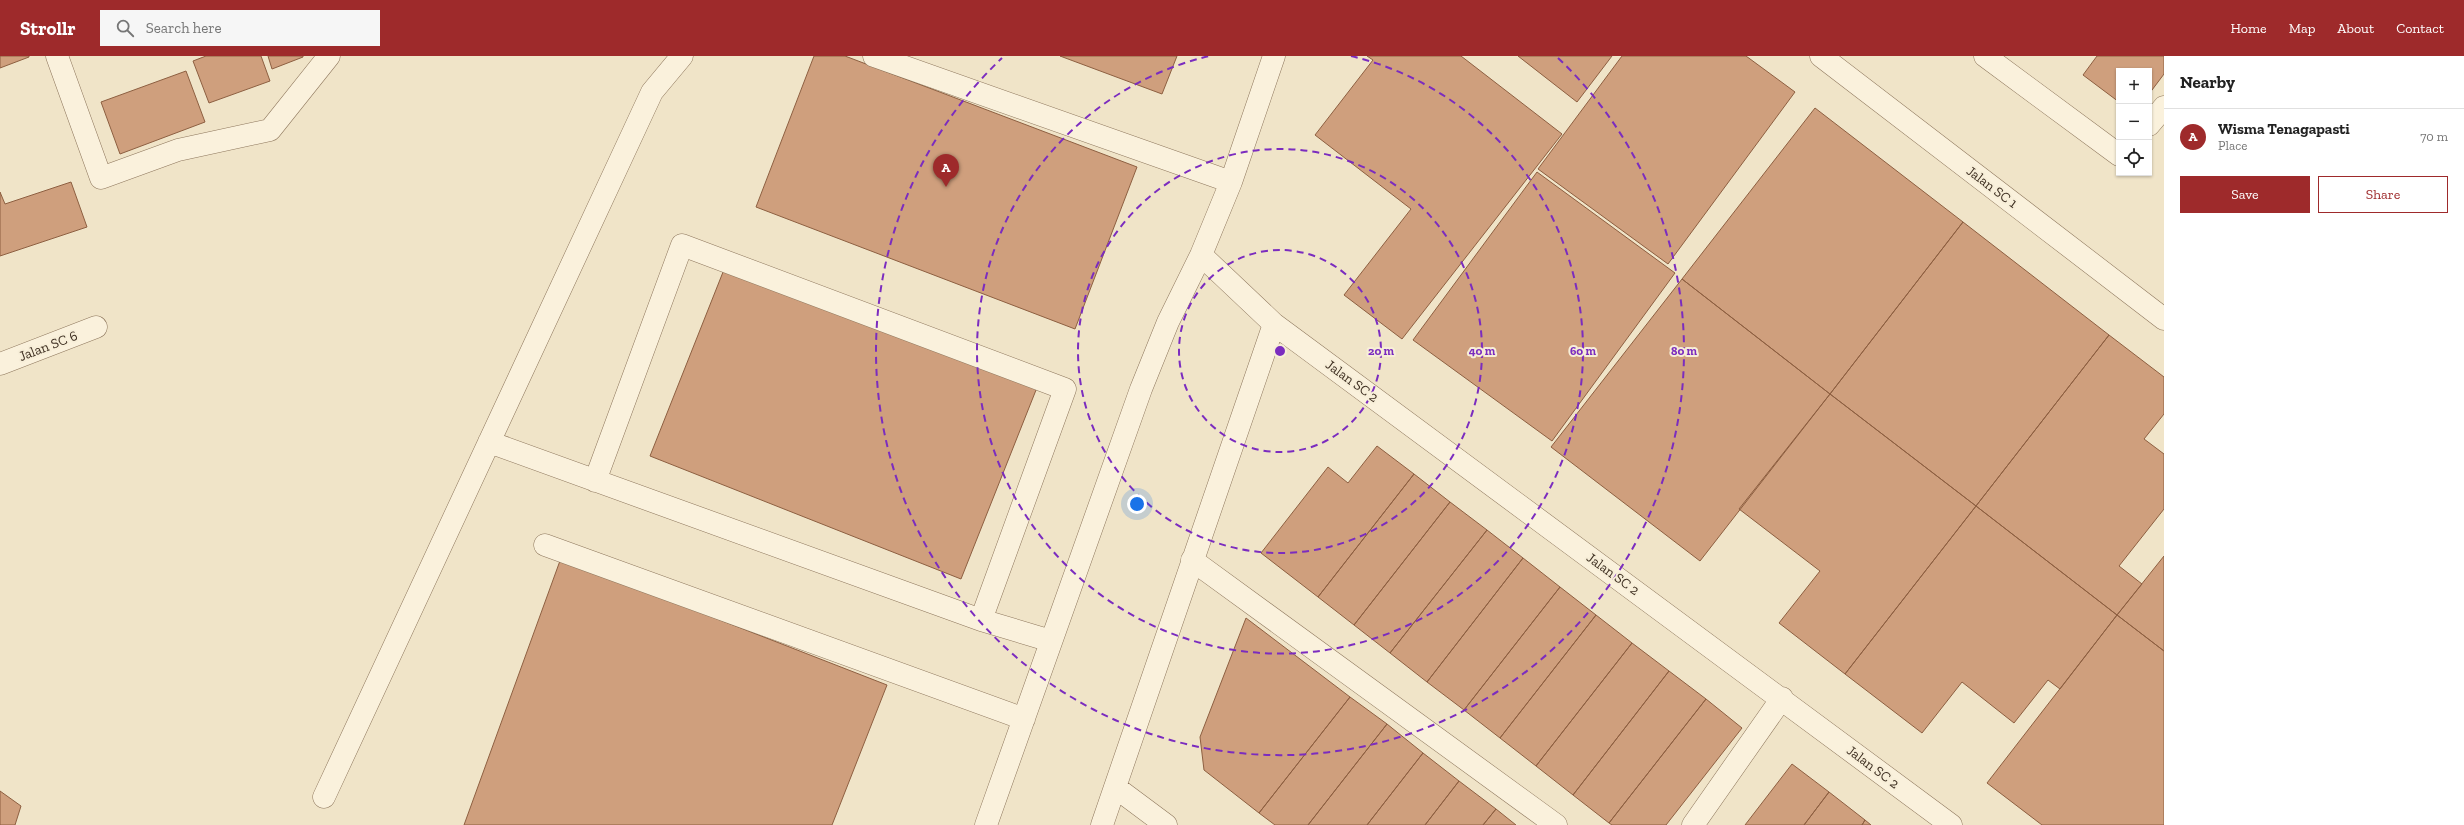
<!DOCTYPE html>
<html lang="en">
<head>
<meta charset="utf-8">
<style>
	body { margin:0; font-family:"Zilla Slab",serif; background:#f6f6f6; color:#222 }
	.controls { position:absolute; right:12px; top:12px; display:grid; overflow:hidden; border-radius:0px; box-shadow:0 1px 3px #0004 }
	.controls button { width:36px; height:36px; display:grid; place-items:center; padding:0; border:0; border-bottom:1px solid #e0e0e0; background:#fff; color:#222; font:20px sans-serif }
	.you { position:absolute; left:1137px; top:448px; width:14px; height:14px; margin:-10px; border:3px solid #fff; border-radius:50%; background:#1a73e8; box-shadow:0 0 0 6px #1a73e833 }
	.badge { display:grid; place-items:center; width:26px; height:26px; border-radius:50%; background:#9e2a2b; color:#fff; font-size:13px; font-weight:700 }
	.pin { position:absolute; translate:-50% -33px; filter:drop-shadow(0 1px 2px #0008) }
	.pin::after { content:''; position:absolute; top:21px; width:14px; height:12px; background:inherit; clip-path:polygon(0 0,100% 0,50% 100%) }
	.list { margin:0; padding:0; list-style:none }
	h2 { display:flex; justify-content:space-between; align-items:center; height:52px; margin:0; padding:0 16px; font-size:17px }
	h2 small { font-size:13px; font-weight:400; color:#767676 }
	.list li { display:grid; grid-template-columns:26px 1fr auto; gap:12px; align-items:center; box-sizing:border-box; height:56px; padding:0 16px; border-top:1px solid #e0e0e0 }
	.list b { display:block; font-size:15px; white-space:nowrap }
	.list p { margin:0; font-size:13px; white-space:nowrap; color:#767676 }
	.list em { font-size:13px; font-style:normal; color:#767676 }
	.actions { display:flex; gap:8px; padding:12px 16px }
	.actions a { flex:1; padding:9px 0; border:1px solid #9e2a2b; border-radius:0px; text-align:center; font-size:14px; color:#9e2a2b }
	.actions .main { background:#9e2a2b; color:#fff }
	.icon { flex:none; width:22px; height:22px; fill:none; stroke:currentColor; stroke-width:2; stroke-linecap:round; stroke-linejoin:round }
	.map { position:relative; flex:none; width:2164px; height:769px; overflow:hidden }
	header { display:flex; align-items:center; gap:24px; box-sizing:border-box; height:56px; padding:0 20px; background:#9e2a2b; color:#fff }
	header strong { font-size:19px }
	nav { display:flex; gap:22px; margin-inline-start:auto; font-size:14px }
	.search { width:280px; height:36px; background:#f6f6f6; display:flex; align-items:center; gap:10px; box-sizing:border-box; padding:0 14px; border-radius:0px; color:#767676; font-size:15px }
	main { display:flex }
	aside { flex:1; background:#fff }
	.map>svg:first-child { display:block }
</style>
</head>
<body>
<header>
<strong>Strollr</strong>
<div class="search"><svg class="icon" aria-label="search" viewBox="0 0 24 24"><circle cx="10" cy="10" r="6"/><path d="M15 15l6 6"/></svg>Search here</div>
<nav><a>Home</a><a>Map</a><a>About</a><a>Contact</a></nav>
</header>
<main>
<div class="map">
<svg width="2164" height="769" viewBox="0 0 2164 769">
	<rect width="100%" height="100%" fill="#f0e4c8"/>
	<!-- building -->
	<path fill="#cf9f7d" stroke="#8d5f41" d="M0,0H29V1L0,12Z
		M206,0H261L270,25L209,47L193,5Z
		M268,0H303V1L272,13Z
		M814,0H845L1137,111L1075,273L756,151Z
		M1060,0H1177L1162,38Z
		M1367,0H1461L1562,78L1402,283L1344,239L1411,153L1315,79L1373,4Z
		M1518,0H1612L1577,46Z
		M1622,0H1746L1795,36L1668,208L1538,113Z
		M2097,0H2164V18L2149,38V15H2119V46L2083,19Z
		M186,15L205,66L120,98L101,46Z
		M1815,52L1963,166L1830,338L1682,223Z
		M1537,116L1675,217L1552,385L1413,284Z
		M71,126L87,171L0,200V136L5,148Z
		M1963,166L2109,279L1976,450L1830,338Z
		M727,206L1038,329L961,523L650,400Z
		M1682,223L1830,338L1700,505L1551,391Z
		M2109,279L2164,321V358L2144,383L2164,398V453L2119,510L2142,528L2117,559L1976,450Z
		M1830,338L1976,450L1845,618L1779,567L1820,515L1739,453Z
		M1377,390L1414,418L1318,541L1261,497L1328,411L1348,427Z
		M1414,418L1450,446L1354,569L1318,541Z
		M1450,446L1487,474L1390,597L1354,569Z
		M1976,450L2117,559L2060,633L2048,624L2014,667L1962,626L1922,677L1845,618Z
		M1487,474L1523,502L1427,626L1390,597Z
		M2164,500V595L2117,559Z
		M561,502L887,629L832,769H464Z
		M1523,502L1560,531L1464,654L1427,626Z
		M1560,531L1596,559L1500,682L1464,654Z
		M1596,559L1632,587L1536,710L1500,682Z
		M2117,559L2164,595V769H2042L1987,727Z
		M1246,562L1350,641L1259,757L1204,714L1200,681Z
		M1632,587L1669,615L1573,739L1536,710Z
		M1669,615L1706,643L1609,767L1573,739Z
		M1350,641L1387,668L1308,769H1275L1259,757Z
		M1706,643L1742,672L1666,769H1612L1609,767Z
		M1387,668L1423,697L1367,769H1308Z
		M1423,697L1459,725L1425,769H1367Z
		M1792,708L1829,736L1804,769H1745Z
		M1459,725L1496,753L1483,769H1425Z
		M0,735L21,750L15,769H0Z
		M1829,736L1865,764L1862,769H1804Z
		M1496,753L1516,769H1483Z
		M1865,764L1871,769H1862Z"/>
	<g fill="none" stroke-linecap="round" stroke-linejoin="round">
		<defs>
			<path id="minor" d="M57,0L101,122L178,94L270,74L329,0
				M874,0L1231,126
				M1821,0L2164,263
				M1985,0L2119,99
				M2149,69L2164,51
				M1201,199L1274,268L1951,769
				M0,308L96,271
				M489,386L981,564L1051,585
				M595,425L682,189L1065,333L981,564
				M545,489L1024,663
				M1192,504L1556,769
				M1115,731L1166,769
				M324,741L652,36L682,0
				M986,769L1141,333L1168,266L1201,199L1231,126L1274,0
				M1102,769L1274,268
				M1693,769L1782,642"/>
		</defs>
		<!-- minor casing -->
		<use href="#minor" stroke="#8d765c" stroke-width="23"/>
		<!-- minor -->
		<use href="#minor" stroke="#faf1dc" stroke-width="22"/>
	</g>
	<!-- distance rings -->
	<g fill="none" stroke="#7b2cbf" stroke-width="2" stroke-dasharray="7 5">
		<circle cx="1280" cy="295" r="101"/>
		<circle cx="1280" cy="295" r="202"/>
		<path d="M1351 0A303 303 0 1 1 1209 0"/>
		<path d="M1558 2A404 404 0 1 1 1002 2"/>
	</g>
	<g text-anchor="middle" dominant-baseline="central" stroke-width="4" stroke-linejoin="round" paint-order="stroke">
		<!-- street labels -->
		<g font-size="14" fill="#3d2e20" stroke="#f7eed8">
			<text transform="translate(1992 131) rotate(37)">Jalan SC 1</text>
			<text transform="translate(48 290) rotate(-21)">Jalan SC 6</text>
			<text transform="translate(1352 325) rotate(36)">Jalan SC 2</text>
			<text transform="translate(1613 518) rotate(36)">Jalan SC 2</text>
			<text transform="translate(1873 711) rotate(37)">Jalan SC 2</text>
		</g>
	</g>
	<circle cx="1280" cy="295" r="6" fill="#7b2cbf" stroke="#f7eed8" stroke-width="2"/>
	<g font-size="12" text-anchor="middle" font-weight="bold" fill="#7b2cbf" stroke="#f7eed8" stroke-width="4" stroke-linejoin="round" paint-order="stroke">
		<text x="1381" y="299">20 m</text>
		<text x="1482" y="299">40 m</text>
		<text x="1583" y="299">60 m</text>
		<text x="1684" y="299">80 m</text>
	</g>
</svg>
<div class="controls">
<button>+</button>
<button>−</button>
<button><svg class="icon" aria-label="locate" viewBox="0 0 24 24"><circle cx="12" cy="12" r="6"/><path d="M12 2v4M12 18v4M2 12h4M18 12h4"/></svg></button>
</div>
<div class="you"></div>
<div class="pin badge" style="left:946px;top:131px">A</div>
</div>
<aside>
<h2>Nearby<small></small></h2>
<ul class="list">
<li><span class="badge">A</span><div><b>Wisma Tenagapasti</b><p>Place</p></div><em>70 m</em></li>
</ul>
<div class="actions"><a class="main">Save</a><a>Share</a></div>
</aside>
</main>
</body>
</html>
